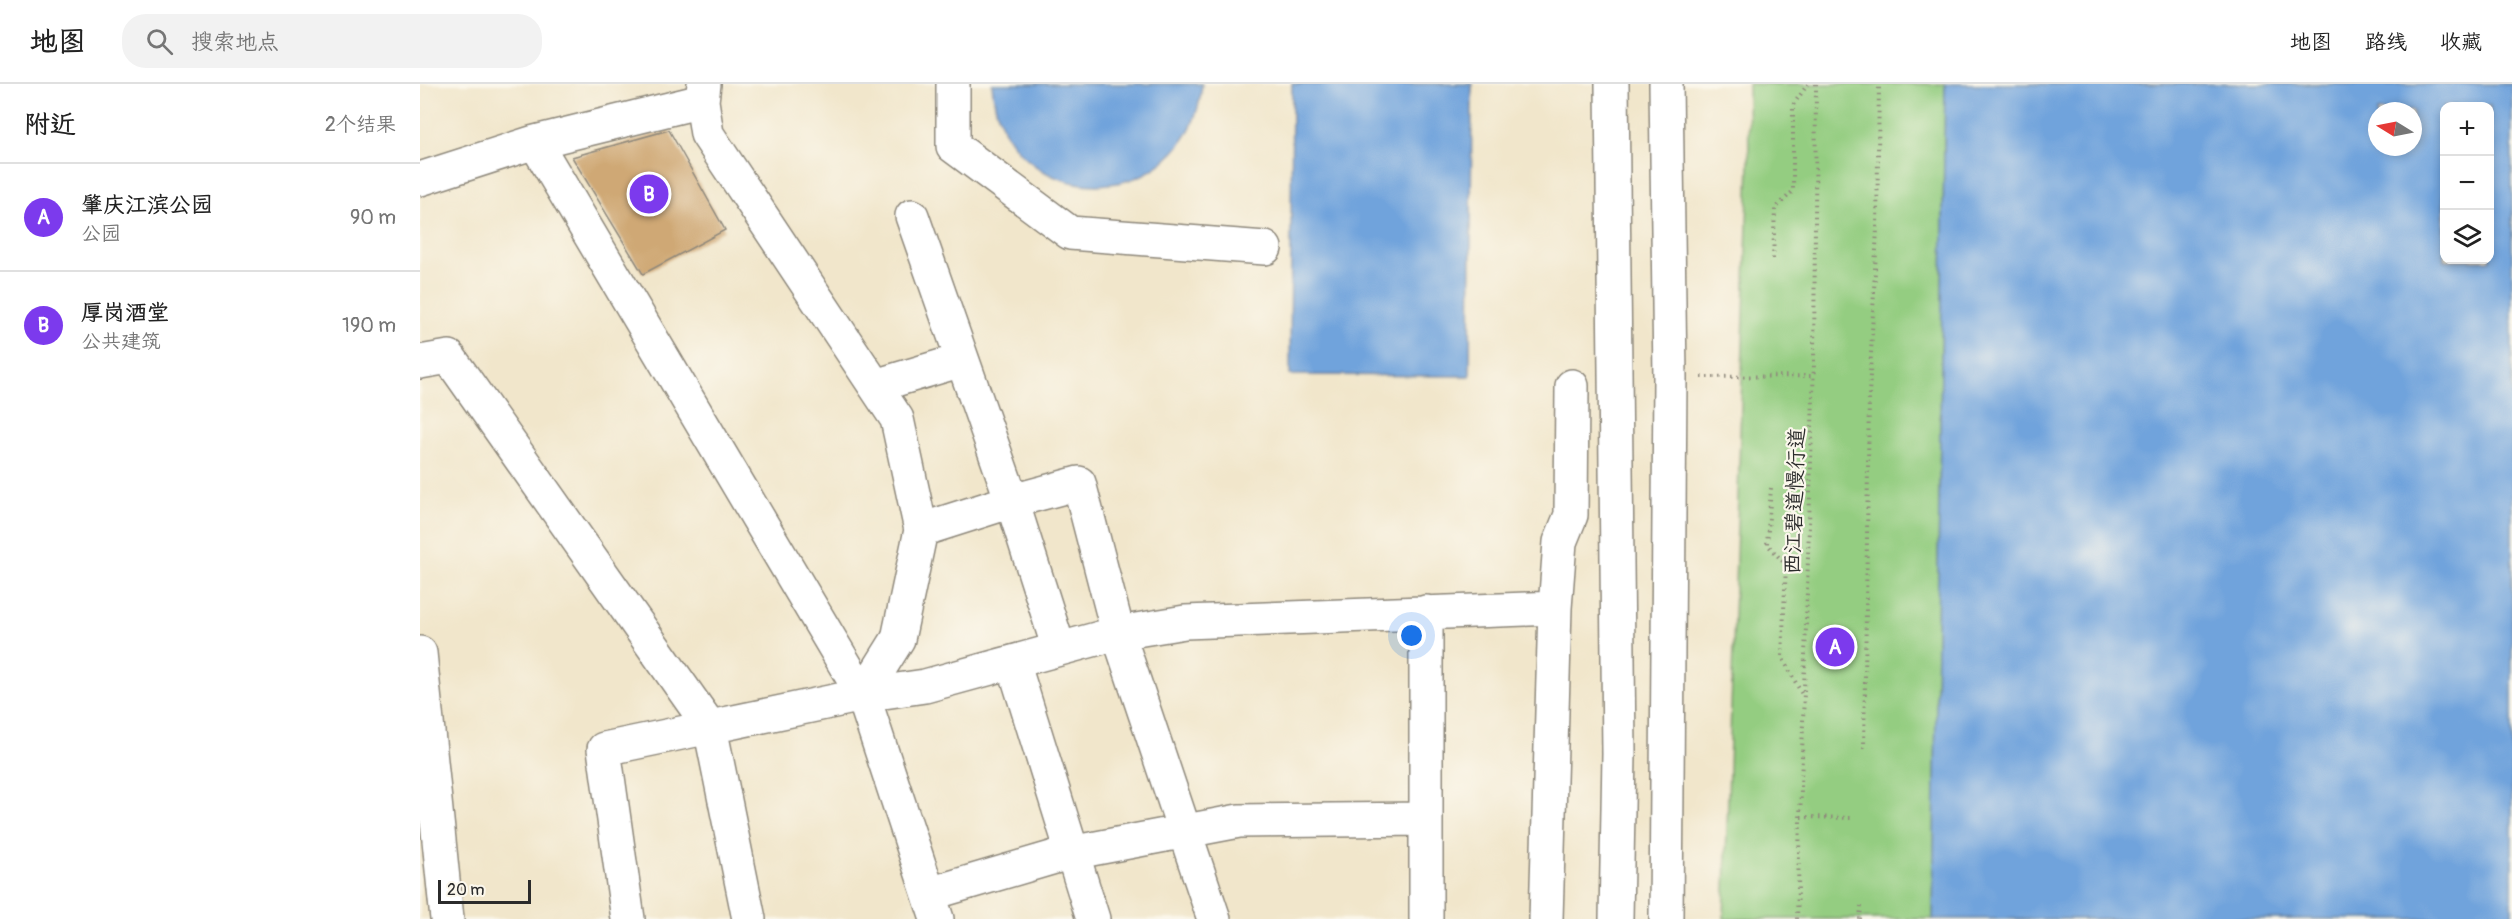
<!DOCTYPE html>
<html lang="zh">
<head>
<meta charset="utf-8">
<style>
	body { margin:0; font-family:Pangolin,"LXGW WenKai TC",sans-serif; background:#f2f2f2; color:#222 }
	.controls { position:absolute; right:18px; top:18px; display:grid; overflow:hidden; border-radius:12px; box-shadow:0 3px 9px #0003 }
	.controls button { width:54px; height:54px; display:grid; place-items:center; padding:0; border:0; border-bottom:2px solid #e0e0e0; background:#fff; color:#222; font:30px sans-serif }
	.compass { position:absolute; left:1948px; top:18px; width:54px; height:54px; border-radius:50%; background:#fff; box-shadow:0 3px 9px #0003; rotate:280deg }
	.scale { position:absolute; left:18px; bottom:15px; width:93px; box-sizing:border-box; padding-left:6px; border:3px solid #2b2b2b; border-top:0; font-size:16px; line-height:21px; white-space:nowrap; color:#2b2b2b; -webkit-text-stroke:4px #fbf7ec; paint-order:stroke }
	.you { position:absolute; left:992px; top:552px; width:21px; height:21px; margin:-15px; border:4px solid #fff; border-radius:50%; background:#1a73e8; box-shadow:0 0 0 9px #1a73e833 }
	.badge { display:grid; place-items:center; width:39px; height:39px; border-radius:50%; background:#7c3aed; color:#fff; font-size:20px; font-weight:700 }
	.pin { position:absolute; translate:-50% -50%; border:3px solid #fff; box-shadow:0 2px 6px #0006 }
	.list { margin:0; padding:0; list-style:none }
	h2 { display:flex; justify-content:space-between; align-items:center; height:78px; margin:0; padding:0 24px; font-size:26px }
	h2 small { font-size:20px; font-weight:400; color:#767676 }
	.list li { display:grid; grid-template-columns:39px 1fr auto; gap:18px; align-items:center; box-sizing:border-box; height:108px; padding:0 24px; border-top:2px solid #e0e0e0 }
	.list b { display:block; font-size:22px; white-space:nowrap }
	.list p { margin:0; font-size:20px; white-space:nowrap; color:#767676 }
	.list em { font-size:20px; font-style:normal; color:#767676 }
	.icon { flex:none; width:33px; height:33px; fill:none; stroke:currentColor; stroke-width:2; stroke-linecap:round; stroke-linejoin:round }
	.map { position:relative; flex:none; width:2092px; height:835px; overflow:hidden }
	header { display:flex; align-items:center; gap:36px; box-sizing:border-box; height:84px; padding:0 30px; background:#fff; border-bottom:2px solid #e0e0e0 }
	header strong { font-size:28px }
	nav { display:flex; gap:33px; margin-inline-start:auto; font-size:21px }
	.search { width:420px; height:54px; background:#f2f2f2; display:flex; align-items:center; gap:15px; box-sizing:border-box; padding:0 21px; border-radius:24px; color:#767676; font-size:22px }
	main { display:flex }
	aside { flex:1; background:#fff }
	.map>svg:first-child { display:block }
</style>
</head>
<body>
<header>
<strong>地图</strong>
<div class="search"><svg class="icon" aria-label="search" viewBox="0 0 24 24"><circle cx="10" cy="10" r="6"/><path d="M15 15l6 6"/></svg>搜索地点</div>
<nav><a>地图</a><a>路线</a><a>收藏</a></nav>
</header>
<main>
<aside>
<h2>附近<small>2个结果</small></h2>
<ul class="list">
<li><span class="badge">A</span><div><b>肇庆江滨公园</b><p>公园</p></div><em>90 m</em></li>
<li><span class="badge">B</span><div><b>厚岗酒堂</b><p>公共建筑</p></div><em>190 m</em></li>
</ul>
</aside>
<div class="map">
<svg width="2092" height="835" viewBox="0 0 2092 835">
	<rect width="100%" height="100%" fill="#fbf7ec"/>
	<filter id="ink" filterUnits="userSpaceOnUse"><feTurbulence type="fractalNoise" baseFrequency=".0167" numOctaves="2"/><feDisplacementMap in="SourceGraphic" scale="12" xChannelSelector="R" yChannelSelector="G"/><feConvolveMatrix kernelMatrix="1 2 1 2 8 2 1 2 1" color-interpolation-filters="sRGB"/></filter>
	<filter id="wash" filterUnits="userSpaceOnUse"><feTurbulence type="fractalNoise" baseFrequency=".008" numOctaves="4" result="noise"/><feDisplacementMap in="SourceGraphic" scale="24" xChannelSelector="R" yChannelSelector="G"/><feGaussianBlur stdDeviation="1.35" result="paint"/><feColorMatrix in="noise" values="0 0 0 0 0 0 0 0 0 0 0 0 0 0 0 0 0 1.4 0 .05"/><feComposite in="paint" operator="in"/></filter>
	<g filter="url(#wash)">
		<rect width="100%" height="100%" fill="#f1e6cb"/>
		<!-- green -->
		<path fill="#94cd81" stroke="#607c56" stroke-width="1.5" d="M1328,0H1525L1513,835H1304L1329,79Z"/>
		<!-- water -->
		<path fill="#6fa3dc" stroke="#4d6784" stroke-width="1.5" fill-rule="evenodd" d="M572,0H782C770,135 582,134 572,0Z
			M872,0H1052L1050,292L870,291Z
			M1525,0H2092V835H1513ZM2070,22V176H2024V22ZM1957,27H1993V63H1957Z"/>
		<g id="blocks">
			<!-- building -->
			<path fill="#cfa874" d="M249,46L305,146L223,190L152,73Z"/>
		</g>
	</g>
	<g filter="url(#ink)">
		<use href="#blocks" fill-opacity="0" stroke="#8e887b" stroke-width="1.5"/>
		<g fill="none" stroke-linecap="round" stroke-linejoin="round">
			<defs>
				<path id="minor" d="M533,0V62L650,149L845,164
					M282,17L287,50L477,335L501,446L478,555L443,611
					M115,58L443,611L517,835
					M0,95L115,58L282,17L284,0
					M492,132L592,417L639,565
					M0,278L29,273L290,643L443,611L505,602L698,549L765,538L1135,524
					M455,302L542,276
					M501,446L592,417L659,399L698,549L794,835
					M0,569L27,835
					M593,578L673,835
					M509,810L645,770L819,737L1006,735
					M208,835L184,665L290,643L329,835
					M1006,835V528
					M1126,835L1135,524L1140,458L1151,431L1152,302"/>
				<path id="major" d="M1192,0L1199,670L1196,835
					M1246,835L1250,293L1246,0"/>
			</defs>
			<!-- minor casing -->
			<use href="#minor" stroke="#8e887b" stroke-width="36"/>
			<!-- major casing -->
			<use href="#major" stroke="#8e887b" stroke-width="36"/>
			<!-- path -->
			<path stroke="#8e887b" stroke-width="4" stroke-dasharray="1.5 4.5" stroke-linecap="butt" d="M1353,175L1355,125L1373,107V21L1388,0
				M1281,293L1393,292
				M1351,404L1347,460L1366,481L1362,573L1383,612
				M1444,665L1449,312L1457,144L1459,0
				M1381,733L1435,734
				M1377,835L1394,278L1396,0
				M1440,835L1441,822"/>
			<!-- minor -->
			<use href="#minor" stroke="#fff" stroke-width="33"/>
			<!-- major -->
			<use href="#major" stroke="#fff" stroke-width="33"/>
		</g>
	</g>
	<g text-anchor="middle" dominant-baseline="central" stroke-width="4.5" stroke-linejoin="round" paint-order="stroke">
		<!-- street labels -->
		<g font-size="21" fill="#2b2b2b" stroke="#fbf7ec">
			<text transform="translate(1375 417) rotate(-88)">西江碧道慢行道</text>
		</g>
	</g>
</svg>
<div class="controls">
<button>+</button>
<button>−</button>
<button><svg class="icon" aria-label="layers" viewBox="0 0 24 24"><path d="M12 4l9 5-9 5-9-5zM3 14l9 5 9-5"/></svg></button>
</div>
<svg class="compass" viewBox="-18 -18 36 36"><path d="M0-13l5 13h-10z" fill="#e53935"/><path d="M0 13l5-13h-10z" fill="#767676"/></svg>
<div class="scale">20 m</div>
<div class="you"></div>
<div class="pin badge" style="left:1415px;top:563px">A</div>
<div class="pin badge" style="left:229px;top:110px">B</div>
</div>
</main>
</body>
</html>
